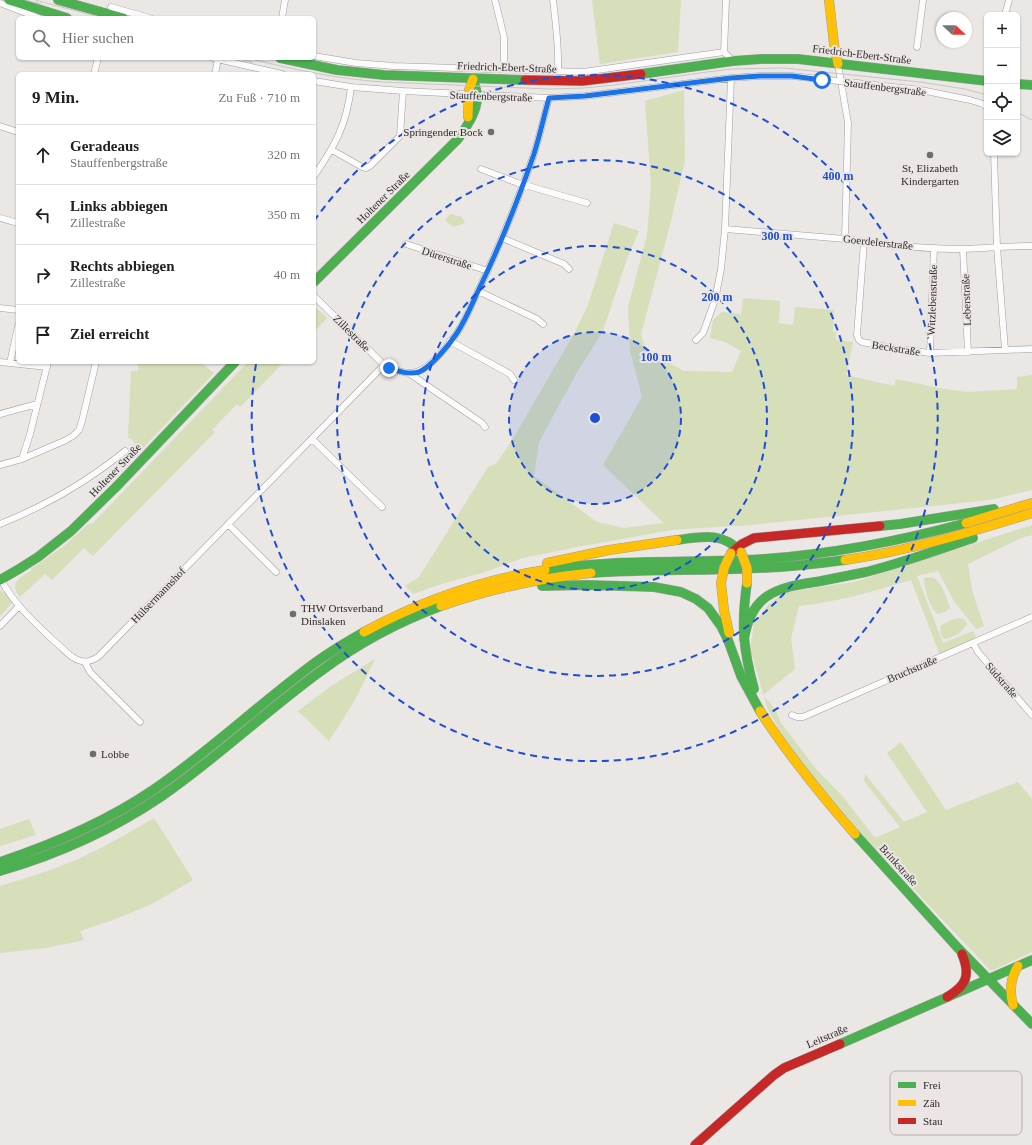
<!DOCTYPE html>
<html lang="de">
<head>
<meta charset="utf-8">
<style>
	body { margin:0; font-family:"Times New Roman",serif; background:#f6f6f6; color:#202124 }
	.controls { position:absolute; right:12px; top:12px; display:grid; overflow:hidden; border-radius:6px; box-shadow:0 1px 3px #0004 }
	.controls button { width:36px; height:36px; display:grid; place-items:center; padding:0; border:0; border-bottom:1px solid #e0e0e0; background:#fff; color:#202124; font:20px sans-serif }
	.compass { position:absolute; left:936px; top:12px; width:36px; height:36px; border-radius:50%; background:#fff; box-shadow:0 1px 3px #0004; rotate:112deg }
	.stop { position:absolute; width:12px; height:12px; margin:-9px; border:3px solid #1a73e8; border-radius:50%; background:#fff }
	.stop.end { background:#1a73e8; border-color:#fff; box-shadow:0 1px 4px #0008 }
	.list { margin:0; padding:0; list-style:none }
	h2 { display:flex; justify-content:space-between; align-items:center; height:52px; margin:0; padding:0 16px; font-size:17px }
	h2 small { font-size:13px; font-weight:400; color:#757577 }
	.list li { display:grid; grid-template-columns:26px 1fr auto; gap:12px; align-items:center; box-sizing:border-box; height:60px; padding:0 16px; border-top:1px solid #e0e0e0 }
	.list b { display:block; font-size:15px; white-space:nowrap }
	.list p { margin:0; font-size:13px; white-space:nowrap; color:#757577 }
	.list em { font-size:13px; font-style:normal; color:#757577 }
	.icon { flex:none; width:22px; height:22px; fill:none; stroke:currentColor; stroke-width:2; stroke-linecap:round; stroke-linejoin:round }
	.map { position:relative; flex:none; width:1032px; height:1145px; overflow:hidden }
	.search { position:absolute; background:#fff; box-shadow:0 1px 3px #0004; left:16px; top:16px; width:300px; height:44px; display:flex; align-items:center; gap:10px; box-sizing:border-box; padding:0 14px; border-radius:6px; color:#757577; font-size:15px }
	.panel { position:absolute; background:#fff; box-shadow:0 1px 3px #0004; left:16px; top:72px; width:300px; height:292px; border-radius:6px }
	.map>svg:first-child { display:block }
</style>
</head>
<body>
<div class="map">
<svg width="1032" height="1145" viewBox="0 0 1032 1145">
	<rect width="100%" height="100%" fill="#eae7e5"/>
	<!-- green -->
	<path fill="#d6deba" d="M592,0H681L678,52L600,64Z
		M684,90L685,160L671,221L641,334L646,351L684,371L732,372L741,351L725,342L710,338L713,320L722,312L741,314L743,298L780,301L779,323L793,325L795,307L834,310L833,332H836V340L853,342L846,375L894,386L896,379L944,389L968,392L1017,389V377L1032,375V490L990,500L750,525L672,530L572,548L523,558L485,572L438,585L413,594L405,586L419,577L488,467L497,463L514,437L574,334L588,305L614,223L639,231L628,256L603,331L576,374L539,442L534,476L597,522L624,528L664,523L603,465L642,397L630,350L628,307L647,235L651,186L645,101Z
		M450,214L462,217L465,223L453,227L445,220Z
		M314,306L327,318L314,332Z
		M138,362H200L214,373L141,450L131,439L128,438L131,371H138Z
		M248,362H284L240,407L237,404L212,430L215,432L93,556L84,548L52,580L45,574L20,597C9,583 19,578 31,571V569L64,546L88,524L93,523Z
		M1032,525V535L1021,538L968,564L972,591L984,626L976,629L954,601L938,571L917,576L943,643L973,631L977,639L940,655L911,580C874,591 837,602 799,606L791,638L795,669L763,695L775,709L781,723L817,770L844,798L875,838L900,827L864,781L865,774L904,822L927,812L887,753L901,742L946,810L1018,782L1032,799V952L991,971L870,843L809,772L783,736L768,710L750,649L754,624L768,605L785,592L854,582Z
		M931,577C942,580 946,597 950,608L945,612L938,614C930,609 924,588 924,578Z
		M0,590L7,595L12,603L0,616Z
		M960,618L964,619L967,624C961,634 954,637 944,639L941,635L940,626L951,620Z
		M375,659L355,700L329,741L298,711L331,686Z
		M154,818L193,880L152,904L113,920L80,931L84,940L46,948L0,953V886C26,878 53,870 78,859C104,847 129,833 154,818Z
		M29,819L36,835L0,846V829Z"/>
	<g fill="none" stroke-linecap="round" stroke-linejoin="round">
		<defs>
			<path id="street" d="M495,0L504,37V69
				M553,0C556,24 559,47 558,71
				M0,3L39,18
				M111,7L150,18
				M1005,15L1009,0
				M282,18L285,0
				M917,47L923,0
				M724,52L726,0
				M314,56L356,63L394,66L583,72L724,52L733,61
				M213,58L282,74
				M838,64L848,123L845,239
				M94,74L98,58
				M215,74L218,59
				M731,78L725,229L845,239C884,245 925,249 964,249C987,248 1009,246 1032,246
				M314,81L351,87L403,91L549,98L585,96L731,78L760,76H792L921,90L970,100L983,104L987,107
				M0,126L18,132
				M332,150L362,167L366,168L370,166L400,136L403,91
				M994,153L997,247L1005,350
				M481,169L518,183L587,203
				M314,176C335,146 347,124 351,87
				M0,218L18,223
				M502,238L564,264L569,269
				M864,242L857,335L859,340L862,342L898,349L930,353L1032,349
				M406,244L488,271
				M963,249L968,352
				M478,291L537,319L543,324
				M314,296L384,365C395,370 407,376 419,371C432,366 449,344 457,333C466,319 472,304 479,289C500,245 518,200 534,154C540,135 544,116 549,98
				M0,308L18,310
				M696,340L703,333L715,300L721,269L725,229
				M450,341L510,374L514,380
				M930,353L934,248
				M0,362L47,367
				M10,363L18,326
				M410,374L482,423L485,427
				M0,414L37,404
				M312,439L382,507
				M22,459L30,434L48,362
				M0,465L22,459L64,441L73,436L79,430L82,421L96,362
				M0,524C45,506 87,482 125,451
				M228,524L276,572
				M0,578C13,603 34,622 54,641C62,647 69,657 78,660C86,663 91,661 98,657L384,365
				M0,626L19,606
				M973,643L978,652L1032,715
				M85,662L90,672L140,722
				M792,715L797,717H803L1032,617"/>
			<path id="fast" d="M9,0L67,18
				M58,0L123,18
				M280,58L337,70L384,75L525,80
				M641,74L733,61L761,59H798L987,81
				M1017,84L1032,85
				M314,282L458,139C467,126 478,111 477,95C477,90 474,84 473,79
				M880,526L900,524L994,509
				M677,540C701,537 722,531 741,552
				M545,570C617,558 690,564 763,559C832,554 900,541 966,523
				M591,573C647,569 703,571 759,568C788,567 816,564 845,560
				M0,580L19,569L38,557L71,531L117,486L235,362
				M747,583C741,624 743,649 754,689
				M542,586L588,585L654,587L681,592L696,599L708,608L721,626L728,640L741,676L760,711
				M744,639C747,623 752,607 766,597C782,586 802,584 821,581C836,578 851,575 866,572C902,563 938,550 973,538
				M855,834L957,947L1032,1024
				M0,862C54,844 106,822 153,790C210,751 260,703 316,662C331,651 348,641 364,632
				M0,871C58,854 112,830 162,796C217,758 266,711 321,671C357,644 398,622 441,606
				M840,1044L1032,960"/>
			<path id="slow" d="M829,0L834,44L838,64
				M468,117L469,90L473,79
				M966,523L1032,503
				M845,560C908,551 971,532 1032,513
				M547,563L609,550L677,540
				M721,583L724,610L729,633
				M441,606C490,589 540,578 591,573
				M364,632C421,601 481,580 545,570
				M760,711C788,755 821,795 855,834
				M1013,1005C1009,991 1010,979 1018,966"/>
			<path id="jam" d="M525,80L582,81L641,74
				M731,553L742,544L754,538L880,526
				M947,997C966,986 971,976 962,954
				M695,1145L774,1075L784,1068L840,1044"/>
		</defs>
		<!-- street casing -->
		<use href="#street" stroke="#a09e9c" stroke-width="7"/>
		<!-- fast casing -->
		<use href="#fast" stroke="#a09e9c" stroke-width="10"/>
		<!-- slow casing -->
		<use href="#slow" stroke="#a09e9c" stroke-width="10"/>
		<!-- jam casing -->
		<use href="#jam" stroke="#a09e9c" stroke-width="10"/>
		<!-- street -->
		<use href="#street" stroke="#fcfbfb" stroke-width="6"/>
		<!-- fast -->
		<use href="#fast" stroke="#4caf50" stroke-width="9"/>
		<!-- slow -->
		<use href="#slow" stroke="#ffc107" stroke-width="9"/>
		<!-- jam -->
		<use href="#jam" stroke="#c62828" stroke-width="9"/>
		<!-- tram -->
		<path stroke="#c7c6c6" stroke-width="1" d="M25,0L41,4
			M35,0L103,18
			M234,58L252,62
			M247,58C292,69 337,79 383,82L549,89L584,88L614,85L707,72L731,69L784,68L920,82L965,89L987,95
			M1017,112L1032,120"/>
		<defs>
			<path id="slow-bridge" d="M741,552L747,568V583
				M721,583L724,568L731,553"/>
		</defs>
		<!-- slow-bridge casing -->
		<use href="#slow-bridge" stroke="#a09e9c" stroke-width="10" stroke-linecap="butt"/>
		<!-- slow-bridge -->
		<use href="#slow-bridge" stroke="#ffc107" stroke-width="9"/>
	</g>
	<g fill="none" stroke-linecap="round" stroke-linejoin="round">
		<!-- route -->
		<path stroke="#1a73e8" stroke-width="5" d="M389,368C399,371 408,375 419,372C432,366 449,345 457,333C466,319 472,304 479,289C500,246 518,200 534,154C540,135 544,116 549,98L585,96L731,78L760,76H792L822,80"/>
	</g>
	<!-- distance rings -->
	<circle cx="595" cy="418" r="86" fill="#1d4ed8" fill-opacity=".12"/>
	<g fill="none" stroke="#1d4ed8" stroke-width="2" stroke-dasharray="7 5">
		<circle cx="595" cy="418" r="86"/>
		<circle cx="595" cy="418" r="172"/>
		<circle cx="595" cy="418" r="258"/>
		<path d="M314 221A343 343 0 1 1 256 364"/>
	</g>
	<!-- markers -->
	<g fill="#6f6d6c" stroke="#ebe6e4" stroke-width="1.5">
		<circle cx="491" cy="132" r="4"/>
		<circle cx="930" cy="155" r="4"/>
		<circle cx="293" cy="614" r="4"/>
		<circle cx="93" cy="754" r="4"/>
	</g>
	<g text-anchor="middle" dominant-baseline="central" stroke-width="4" stroke-linejoin="round" paint-order="stroke">
		<!-- street labels -->
		<g font-size="11" fill="#2d2b2b" stroke="#ebe6e4">
			<text transform="translate(862 54) rotate(7)">Friedrich-Ebert-Straße</text>
			<text transform="translate(507 67) rotate(2)">Friedrich-Ebert-Straße</text>
			<text transform="translate(885 87) rotate(7)">Stauffenbergstraße</text>
			<text transform="translate(491 96) rotate(2)">Stauffenbergstraße</text>
			<text transform="translate(383 197) rotate(-45)">Holtener Straße</text>
			<text transform="translate(878 242) rotate(6)">Goerdelerstraße</text>
			<text transform="translate(447 258) rotate(18)">Dürerstraße</text>
			<text transform="translate(932 300) rotate(-88)">Witzlebenstraße</text>
			<text transform="translate(966 300) rotate(-92)">Leberstraße</text>
			<text transform="translate(352 333) rotate(45)">Zillestraße</text>
			<text transform="translate(896 348) rotate(9)">Beckstraße</text>
			<text transform="translate(115 470) rotate(-46)">Holtener Straße</text>
			<text transform="translate(158 595) rotate(-46)">Hülsermannshof</text>
			<text transform="translate(912 669) rotate(-23)">Bruchstraße</text>
			<text transform="translate(1002 680) rotate(49)">Südstraße</text>
			<text transform="translate(899 865) rotate(48)">Brinkstraße</text>
			<text transform="translate(827 1036) rotate(-23)">Leitstraße</text>
		</g>
		<!-- poi labels -->
		<g font-size="11" fill="#2d2b2b" stroke="#ebe6e4" text-anchor="start">
			<text x="483" y="132" text-anchor="end">Springender Bock</text>
			<text x="930" y="168" text-anchor="middle">St, Elizabeth<tspan x="930" dy="13">Kindergarten</tspan></text>
			<text x="301" y="608">THW Ortsverband<tspan x="301" dy="13">Dinslaken</tspan></text>
			<text x="101" y="754">Lobbe</text>
		</g>
	</g>
	<!-- legend -->
	<rect x="890" y="1071" width="132" height="64" rx="6" fill="#ebe6e4" stroke="#b2aeac" stroke-width="1"/>
	<rect x="898" y="1082" width="18" height="6" fill="#4caf50"/>
	<rect x="898" y="1100" width="18" height="6" fill="#ffc107"/>
	<rect x="898" y="1118" width="18" height="6" fill="#c62828"/>
	<g font-size="11" fill="#2d2b2b">
		<text x="923" y="1089">Frei</text>
		<text x="923" y="1107">Zäh</text>
		<text x="923" y="1125">Stau</text>
	</g>
	<circle cx="595" cy="418" r="6" fill="#1d4ed8" stroke="#ebe6e4" stroke-width="2"/>
	<g font-size="12" text-anchor="middle" font-weight="bold" fill="#1d4ed8" stroke="#ebe6e4" stroke-width="4" stroke-linejoin="round" paint-order="stroke">
		<text x="838" y="180">400 m</text>
		<text x="777" y="240">300 m</text>
		<text x="717" y="301">200 m</text>
		<text x="656" y="361">100 m</text>
	</g>
</svg>
<div class="controls">
<button>+</button>
<button>−</button>
<button><svg class="icon" aria-label="locate" viewBox="0 0 24 24"><circle cx="12" cy="12" r="6"/><path d="M12 2v4M12 18v4M2 12h4M18 12h4"/></svg></button>
<button><svg class="icon" aria-label="layers" viewBox="0 0 24 24"><path d="M12 4l9 5-9 5-9-5zM3 14l9 5 9-5"/></svg></button>
</div>
<svg class="compass" viewBox="-18 -18 36 36"><path d="M0-13l5 13h-10z" fill="#e53935"/><path d="M0 13l5-13h-10z" fill="#757577"/></svg>
<div class="stop" style="left:822px;top:80px"></div>
<div class="stop end" style="left:389px;top:368px"></div>
<div class="search"><svg class="icon" aria-label="search" viewBox="0 0 24 24"><circle cx="10" cy="10" r="6"/><path d="M15 15l6 6"/></svg>Hier suchen</div>
<section class="panel">
<h2>9 Min.<small>Zu Fuß · 710 m</small></h2>
<ul class="list">
<li><svg class="icon" aria-label="ahead" viewBox="0 0 24 24"><path d="M12 20V5M6 11l6-6 6 6"/></svg><div><b>Geradeaus</b><p>Stauffenbergstraße</p></div><em>320 m</em></li>
<li><svg class="icon" aria-label="left" viewBox="0 0 24 24"><path d="M17 20v-9H6M10 6l-5 5 5 5"/></svg><div><b>Links abbiegen</b><p>Zillestraße</p></div><em>350 m</em></li>
<li><svg class="icon" aria-label="right" viewBox="0 0 24 24"><path d="M7 20v-9h11M14 6l5 5-5 5"/></svg><div><b>Rechts abbiegen</b><p>Zillestraße</p></div><em>40 m</em></li>
<li><svg class="icon" aria-label="arrive" viewBox="0 0 24 24"><path d="M6 21V4h12l-3 4 3 4H6"/></svg><div><b>Ziel erreicht</b></div></li>
</ul>
</section>
</div>
</body>
</html>
